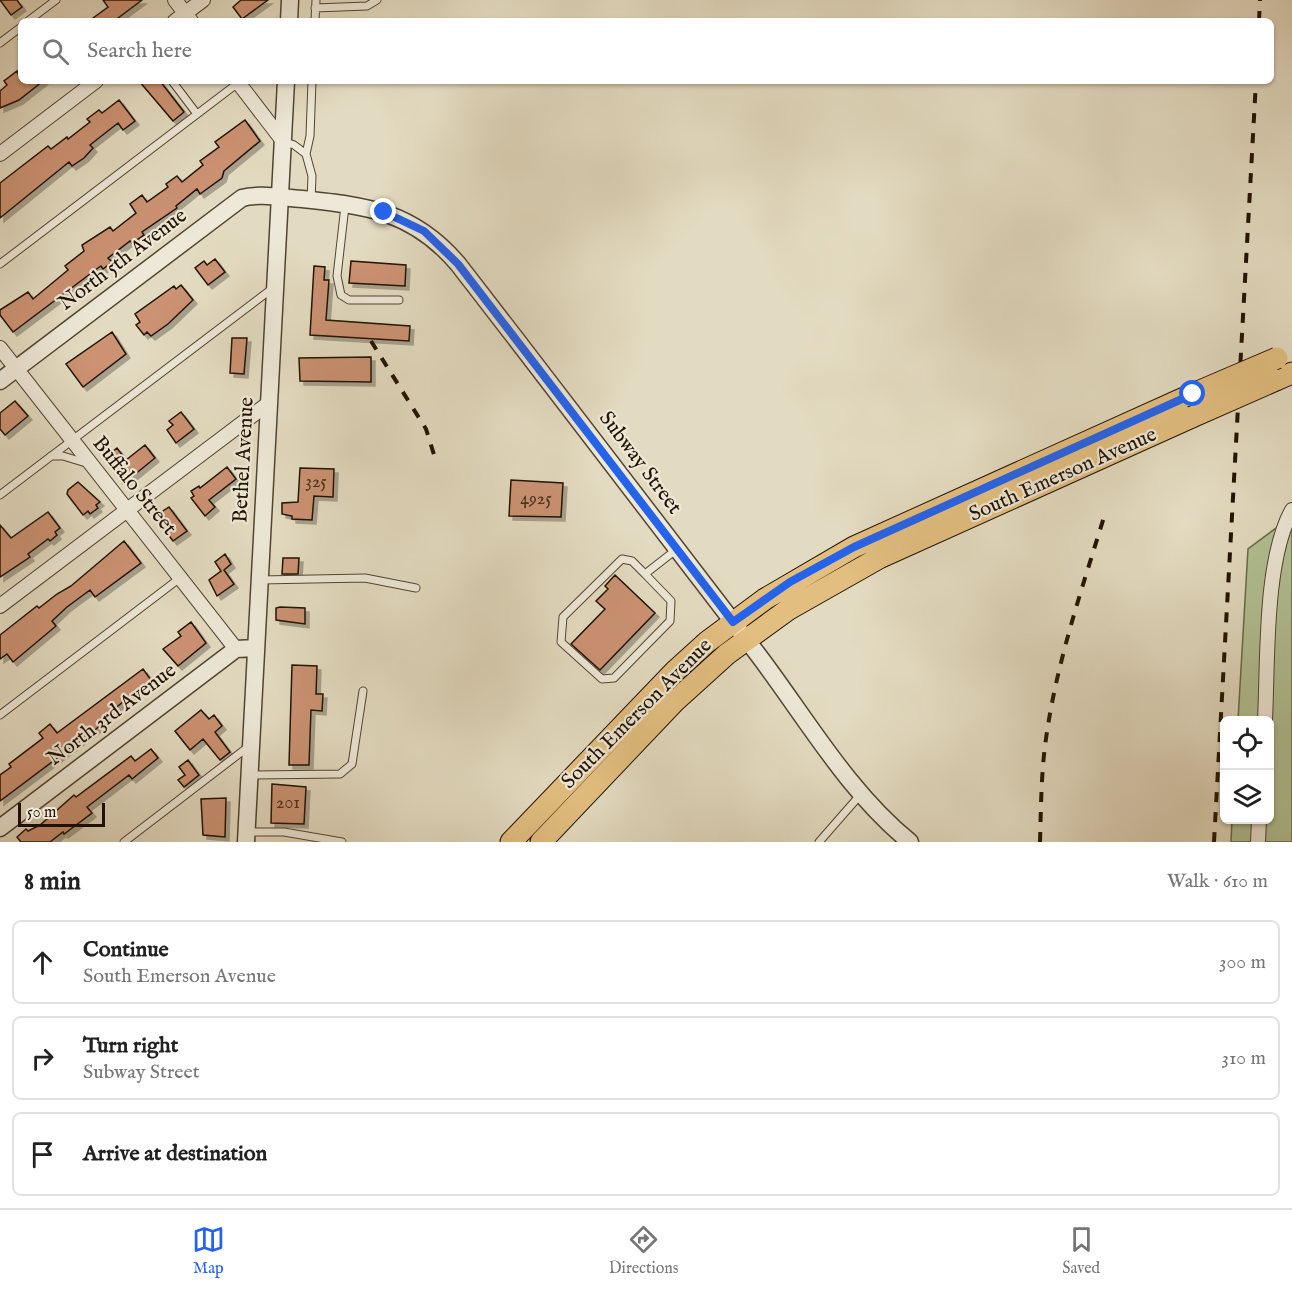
<!DOCTYPE html>
<html lang="en">
<head>
<meta charset="utf-8">
<style>
	body { margin:0; font-family:"IM FELL English",serif; background:#f6f6f6; color:#222 }
	.controls { position:absolute; right:18px; bottom:18px; display:grid; overflow:hidden; border-radius:9px; box-shadow:0 2px 4px #0004 }
	.controls button { width:54px; height:54px; display:grid; place-items:center; padding:0; border:0; border-bottom:2px solid #e0e0e0; background:#fff; color:#222; font:30px sans-serif }
	.scale { position:absolute; left:18px; bottom:15px; width:87px; box-sizing:border-box; padding-left:6px; border:3px solid #221201; border-top:0; font-size:16px; line-height:21px; white-space:nowrap; color:#221201; -webkit-text-stroke:4px #ede8d7; paint-order:stroke }
	.stop { position:absolute; width:18px; height:18px; margin:-14px; border:4px solid #2563eb; border-radius:50%; background:#fff }
	.stop.end { background:#2563eb; border-color:#fff; box-shadow:0 2px 6px #0008 }
	.list { margin:0; padding:0; list-style:none }
	h2 { display:flex; justify-content:space-between; align-items:center; height:78px; margin:0; padding:0 24px; font-size:26px }
	h2 small { font-size:20px; font-weight:400; color:#767676 }
	.list li { display:grid; grid-template-columns:39px 1fr auto; gap:18px; align-items:center; box-sizing:border-box; height:84px; margin:0 12px 12px; padding:0 12px; border:2px solid #e0e0e0; border-radius:9px }
	.list b { display:block; font-size:22px; white-space:nowrap }
	.list p { margin:0; font-size:20px; white-space:nowrap; color:#767676 }
	.list em { font-size:20px; font-style:normal; color:#767676 }
	.icon { flex:none; width:33px; height:33px; fill:none; stroke:currentColor; stroke-width:2; stroke-linecap:round; stroke-linejoin:round }
	.map { position:relative; flex:none; width:1292px; height:842px; overflow:hidden }
	.search { position:absolute; background:#fff; box-shadow:0 2px 4px #0004; left:18px; right:18px; top:18px; height:66px; display:flex; align-items:center; gap:15px; box-sizing:border-box; padding:0 21px; border-radius:9px; color:#767676; font-size:22px }
	.sheet { height:366px; background:#fff }
	nav { display:flex; justify-content:space-around; align-items:center; box-sizing:border-box; height:84px; border-top:2px solid #e0e0e0; background:#fff; font-size:16px; color:#767676 }
	nav a { display:grid; justify-items:center; gap:3px }
	nav .on { color:#2563eb }
	.map>svg:first-child { display:block }
</style>
</head>
<body>
<div class="map">
<svg width="1292" height="842" viewBox="0 0 1292 842">
	<defs>
		<filter id="shadow"><feDropShadow dx="4" dy="4" stdDeviation="0" flood-color="#0004"/></filter>
	</defs>
	<rect width="100%" height="100%" fill="#e3dbc1"/>
	<filter id="stains"><feTurbulence type="fractalNoise" baseFrequency=".00333" numOctaves="4"/><feColorMatrix values="0 0 0 0 .2 0 0 0 0 .09 0 0 0 0 .02 0 0 0 .5 -.17"/></filter>
	<radialGradient id="worn" r=".72"><stop offset=".6" stop-color="#630" stop-opacity="0"/><stop offset="1" stop-color="#630" stop-opacity=".3"/></radialGradient>
	<!-- green -->
	<path fill="#b2c194" stroke="#6a6a4a" stroke-width="1.5" d="M1292,516V842H1231L1232,820H1270V720H1238L1248,549Z"/>
	<!-- building -->
	<path fill="#cb9273" stroke="#221201" stroke-width="1.5" filter="url(#shadow)" d="M0,0H17L22,7L11,15Z
		M103,0H142L114,21H89L108,7Z
		M241,0H268L242,19L233,7Z
		M17,71L21,81H43L19,100L0,108V91L7,85L4,81Z
		M139,81H160L184,112L173,121Z
		M119,100L135,121L123,130L118,123L90,145L93,148L84,158L72,166L69,162L0,218V183L48,146L51,149L67,137L68,139L90,122L87,119L99,110L102,113Z
		M245,120L260,141L224,171L222,178L200,194L197,189L176,206L177,208L142,232L144,235L132,243L130,241L108,258L112,262L103,269L101,266L98,268L13,332L0,315V310L28,292L33,299L68,270L65,266L84,251L82,245L110,227L113,231L136,213L130,204L142,195L147,202L168,187L166,184L177,176L182,182L203,165L200,161L219,147L215,142Z
		M215,259L225,272L208,285L195,268L204,261L207,265Z
		M351,261L406,265L405,286L349,283Z
		M314,266L325,267L324,280H329L326,320L410,326L409,341L310,335Z
		M181,285L193,300L168,324L151,336L147,332L144,335L136,325L140,322L135,314L174,286L176,289Z
		M112,332L126,354L83,387L66,364Z
		M232,338H247L244,374L230,373Z
		M371,357V382L300,381L299,358Z
		M15,401L28,416L5,435L0,429V413Z
		M181,412L194,429L176,443L167,430L173,425L169,421Z
		M145,445L155,458L123,484L106,457L117,448L126,460Z
		M227,467L236,479L209,500L215,507L205,516L191,498L194,496L191,491L199,486L200,488Z
		M300,468L334,469L333,497L314,496L312,520L292,519V516L282,514V503L298,502Z
		M511,480L563,483L561,517L509,516Z
		M78,482L100,502L96,505L98,508L90,514L88,511L83,515L67,494L68,490Z
		M169,507L187,531L173,541L159,522L164,518L160,513Z
		M48,512L60,528L55,532L57,535L50,541L48,539L28,554L30,557L0,577V525L11,538Z
		M124,541L141,563L95,597L90,590L67,607L52,621L56,626L13,662L7,654L0,659V635L37,606L39,608L57,594L71,586Z
		M225,554L231,564L224,570L234,584L217,596L209,580L221,571L215,562Z
		M283,558H299L298,574H282Z
		M615,575L655,613L600,670L571,644L605,609L596,601L608,589L605,586Z
		M280,607L305,608V624L276,620V608Z
		M191,622L206,643L178,666L163,649L181,636L178,632Z
		M292,665L317,666L316,694H323L322,711L311,710L309,765H289Z
		M143,669L151,680L100,720L103,723L96,729L0,801V775L11,767L9,764L43,738L39,733L50,724L57,733Z
		M201,710L209,719L214,715L222,726L215,732L230,752L220,760L203,739L190,750L175,731Z
		M151,749L158,758L132,779L129,775L87,807L92,813L64,834L63,832L50,842H21L17,837L26,829L28,831L40,825L74,795L76,797L131,756L135,761Z
		M188,760L199,775L184,787L178,780L185,775L179,767Z
		M272,784L306,787L304,824L271,823Z
		M226,798L225,837L203,835L201,799Z"/>
	<g fill="none" stroke-linecap="round" stroke-linejoin="round">
		<defs>
			<path id="service" d="M315,8L367,6L377,0
				M28,21L56,0
				M315,21L316,0
				M0,43L21,27
				M172,81L197,114
				M283,141L294,145L306,154
				M311,200L312,176L306,154L310,136L312,81
				M345,206L337,276L341,295L349,300H399
				M0,264L238,83
				M51,456H63L86,463
				M0,495L273,288
				M645,574L632,561L622,559L563,617L561,642L602,679L614,678L670,621L671,601L645,574L677,549
				M260,580L365,578L416,588
				M0,715L180,578
				M249,775L340,774L352,764L363,691
				M246,832H284L342,842
				M124,842L248,747
				M819,842L861,794"/>
			<path id="minor" d="M175,0L191,21
				M175,21L203,0
				M237,81L283,141
				M0,154L96,81
				M0,348L236,649
				M0,606L269,403
				M1265,720C1268,661 1264,561 1292,510
				M1258,842L1259,820"/>
			<path id="tertiary" d="M289,21L290,0
				M0,381L242,198C260,193 283,198 302,199C367,206 413,211 458,264C558,393 657,523 756,652C805,716 847,791 910,842
				M0,828L236,649L256,648
				M246,842L286,81"/>
			<path id="primary" d="M1276,380L1292,373
				M511,842L675,671L707,642L765,599L854,547L1193,394
				M541,842L674,702L727,654L789,609L879,558L1192,417"/>
		</defs>
		<!-- service casing -->
		<use href="#service" stroke="#524431" stroke-width="9"/>
		<!-- minor casing -->
		<use href="#minor" stroke="#524431" stroke-width="16"/>
		<!-- tertiary casing -->
		<use href="#tertiary" stroke="#524431" stroke-width="19"/>
		<!-- primary casing -->
		<use href="#primary" stroke="#221201" stroke-width="23"/>
		<!-- service -->
		<use href="#service" stroke="#ede8d7" stroke-width="7"/>
		<!-- minor -->
		<use href="#minor" stroke="#ede8d7" stroke-width="14"/>
		<!-- tertiary -->
		<use href="#tertiary" stroke="#ede8d7" stroke-width="16"/>
		<!-- primary -->
		<use href="#primary" stroke="#e2be80" stroke-width="21"/>
		<!-- rail -->
		<path stroke="#221201" stroke-width="4" stroke-dasharray="10 10" stroke-linecap="butt" d="M1259,21L1260,0
			M371,341L426,429L436,461
			M1040,842C1041,810 1041,778 1045,746C1055,667 1081,592 1104,517
			M1214,842L1256,81"/>
		<defs>
			<path id="primary-bridge" d="M1193,394L1277,358
				M1192,417L1276,380"/>
		</defs>
		<!-- primary-bridge casing -->
		<use href="#primary-bridge" stroke="#221201" stroke-width="23" stroke-linecap="butt"/>
		<!-- primary-bridge -->
		<use href="#primary-bridge" stroke="#e2be80" stroke-width="21"/>
	</g>
	<g fill="none" stroke-linecap="round" stroke-linejoin="round">
		<!-- route -->
		<path stroke="#2563eb" stroke-width="8" d="M384,212L424,231L458,264L733,622L790,582L854,547L1193,394"/>
	</g>
	<g text-anchor="middle" dominant-baseline="central" stroke-width="4.5" stroke-linejoin="round" paint-order="stroke">
		<!-- number labels -->
		<g font-size="18" fill="#4c321e">
			<text x="316" y="482">325</text>
			<text x="536" y="499">4925</text>
			<text x="288" y="803">201</text>
		</g>
		<!-- street labels -->
		<g font-size="21" fill="#221201" stroke="#ede8d7">
			<text transform="translate(123 260) rotate(-37)">North 5th Avenue</text>
			<text transform="translate(244 460) rotate(-87)">Bethel Avenue</text>
			<text transform="translate(640 463) rotate(53)">Subway Street</text>
			<text transform="translate(1063 475) rotate(-24)">South Emerson Avenue</text>
			<text transform="translate(134 486) rotate(51)">Buffalo Street</text>
			<text transform="translate(637 714) rotate(-45)">South Emerson Avenue</text>
			<text transform="translate(112 715) rotate(-37)">North 3rd Avenue</text>
		</g>
	</g>
	<rect width="100%" height="100%" filter="url(#stains)"/>
	<rect width="100%" height="100%" fill="url(#worn)"/>
</svg>
<div class="controls">
<button><svg class="icon" aria-label="locate" viewBox="0 0 24 24"><circle cx="12" cy="12" r="6"/><path d="M12 2v4M12 18v4M2 12h4M18 12h4"/></svg></button>
<button><svg class="icon" aria-label="layers" viewBox="0 0 24 24"><path d="M12 4l9 5-9 5-9-5zM3 14l9 5 9-5"/></svg></button>
</div>
<div class="scale">50 m</div>
<div class="stop" style="left:1193px;top:394px"></div>
<div class="stop end" style="left:384px;top:212px"></div>
<div class="search"><svg class="icon" aria-label="search" viewBox="0 0 24 24"><circle cx="10" cy="10" r="6"/><path d="M15 15l6 6"/></svg>Search here</div>
</div>
<section class="sheet">
<h2>8 min<small>Walk · 610 m</small></h2>
<ul class="list">
<li><svg class="icon" aria-label="ahead" viewBox="0 0 24 24"><path d="M12 20V5M6 11l6-6 6 6"/></svg><div><b>Continue</b><p>South Emerson Avenue</p></div><em>300 m</em></li>
<li><svg class="icon" aria-label="right" viewBox="0 0 24 24"><path d="M7 20v-9h11M14 6l5 5-5 5"/></svg><div><b>Turn right</b><p>Subway Street</p></div><em>310 m</em></li>
<li><svg class="icon" aria-label="arrive" viewBox="0 0 24 24"><path d="M6 21V4h12l-3 4 3 4H6"/></svg><div><b>Arrive at destination</b></div></li>
</ul>
</section>
<nav>
<a class="on"><svg class="icon" aria-label="map" viewBox="0 0 24 24"><path d="M3 6l6-2 6 2 6-2v14l-6 2-6-2-6 2zM9 4v14M15 6v14"/></svg>Map</a>
<a><svg class="icon" aria-label="directions" viewBox="0 0 24 24"><path d="M12 3l9 9-9 9-9-9zM9 14v-3h6M13 9l2 2-2 2"/></svg>Directions</a>
<a><svg class="icon" aria-label="saved" viewBox="0 0 24 24"><path d="M7 4h10v16l-5-4-5 4z"/></svg>Saved</a>
</nav>
</body>
</html>
